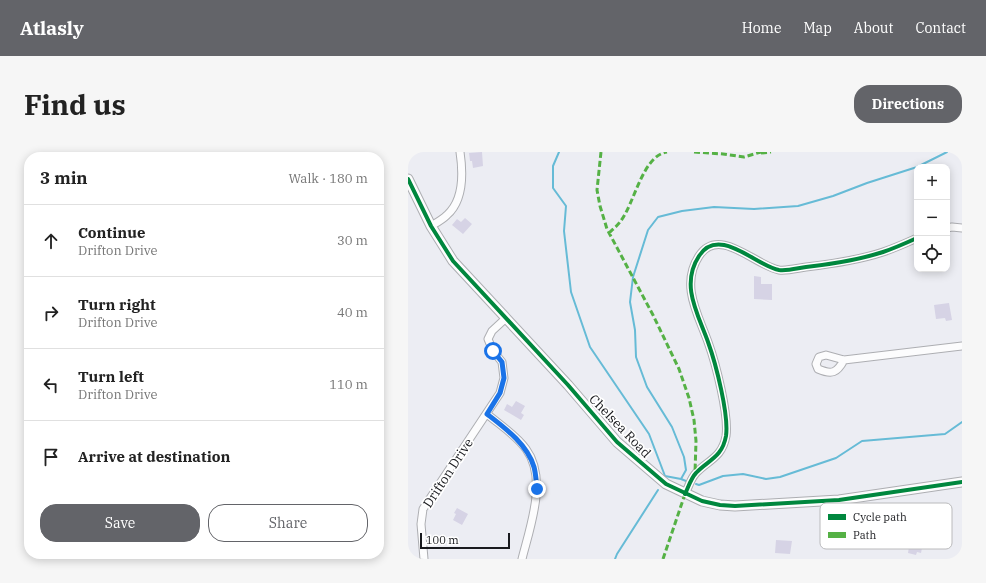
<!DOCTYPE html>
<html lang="en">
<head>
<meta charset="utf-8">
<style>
	body { margin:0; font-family:"IBM Plex Serif",serif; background:#f6f6f6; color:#222 }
	.controls { position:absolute; right:12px; top:12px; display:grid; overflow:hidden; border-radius:8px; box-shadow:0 2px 10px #0003 }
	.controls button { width:36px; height:36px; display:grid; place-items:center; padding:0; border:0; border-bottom:1px solid #e0e0e0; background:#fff; color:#222; font:20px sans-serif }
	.scale { position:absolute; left:12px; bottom:10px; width:90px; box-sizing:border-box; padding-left:4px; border:2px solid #191a1e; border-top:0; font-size:11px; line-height:14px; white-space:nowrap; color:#191a1e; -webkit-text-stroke:3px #fff; paint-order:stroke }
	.stop { position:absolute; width:12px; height:12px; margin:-9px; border:3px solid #1a73e8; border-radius:50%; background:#fff }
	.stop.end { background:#1a73e8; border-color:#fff; box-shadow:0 1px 4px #0008 }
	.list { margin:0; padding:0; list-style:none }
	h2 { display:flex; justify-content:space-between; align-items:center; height:52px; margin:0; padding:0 16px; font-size:17px }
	h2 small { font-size:13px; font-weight:400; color:#767676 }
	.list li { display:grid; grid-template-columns:26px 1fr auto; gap:12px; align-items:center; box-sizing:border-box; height:72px; padding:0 16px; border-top:1px solid #e0e0e0 }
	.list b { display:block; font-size:15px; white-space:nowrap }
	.list p { margin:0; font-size:13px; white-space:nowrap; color:#767676 }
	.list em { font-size:13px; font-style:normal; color:#767676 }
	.actions { display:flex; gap:8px; padding:12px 16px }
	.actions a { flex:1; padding:9px 0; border:1px solid #636469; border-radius:16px; text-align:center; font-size:14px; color:#636469 }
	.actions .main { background:#636469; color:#fff }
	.icon { flex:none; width:22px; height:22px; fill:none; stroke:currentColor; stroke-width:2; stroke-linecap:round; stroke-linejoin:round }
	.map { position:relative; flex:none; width:554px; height:407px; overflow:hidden; border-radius:16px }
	header { display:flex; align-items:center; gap:24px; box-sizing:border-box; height:56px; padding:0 20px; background:#636469; color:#fff }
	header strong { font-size:19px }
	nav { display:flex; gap:22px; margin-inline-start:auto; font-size:14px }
	.intro { display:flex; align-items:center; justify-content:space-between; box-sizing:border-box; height:96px; padding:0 24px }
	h1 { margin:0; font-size:28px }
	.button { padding:10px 18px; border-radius:16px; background:#636469; color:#fff; font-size:14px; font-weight:700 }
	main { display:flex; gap:24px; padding:0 24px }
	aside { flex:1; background:#fff; border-radius:16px; box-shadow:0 2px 10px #0003 }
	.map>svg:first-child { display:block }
</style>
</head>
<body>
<header>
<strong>Atlasly</strong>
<nav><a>Home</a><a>Map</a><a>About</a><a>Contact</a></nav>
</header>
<div class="intro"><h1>Find us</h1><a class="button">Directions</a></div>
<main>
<aside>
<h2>3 min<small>Walk · 180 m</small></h2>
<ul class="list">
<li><svg class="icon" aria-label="ahead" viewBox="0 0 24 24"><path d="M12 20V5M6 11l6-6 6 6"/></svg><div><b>Continue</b><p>Drifton Drive</p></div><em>30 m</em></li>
<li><svg class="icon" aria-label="right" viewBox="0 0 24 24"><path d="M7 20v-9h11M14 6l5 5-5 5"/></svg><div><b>Turn right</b><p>Drifton Drive</p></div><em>40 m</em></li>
<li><svg class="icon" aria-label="left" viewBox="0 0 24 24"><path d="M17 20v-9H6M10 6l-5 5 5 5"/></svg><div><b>Turn left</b><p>Drifton Drive</p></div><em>110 m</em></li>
<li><svg class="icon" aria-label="arrive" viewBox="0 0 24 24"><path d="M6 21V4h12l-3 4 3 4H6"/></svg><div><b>Arrive at destination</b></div></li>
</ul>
<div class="actions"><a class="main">Save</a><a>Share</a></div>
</aside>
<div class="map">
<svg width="554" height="407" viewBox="0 0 554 407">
	<rect width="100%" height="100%" fill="#ecedf3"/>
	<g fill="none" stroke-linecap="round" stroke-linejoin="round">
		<!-- stream -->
		<path stroke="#66bbd6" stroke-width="2" d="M151,0L145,14V36L158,54L156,79L163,140L182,195L241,282L257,324L273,327L278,318L276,305L264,275L239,235L228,205L227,178L222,150L225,125L240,78L250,65L274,59L306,55L346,57L390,54L425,44L459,31L509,15
			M509,15L539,0
			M273,327L278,329
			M288,332L291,333L315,324L335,322L358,327L372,325L428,306L454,289L537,282L554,270
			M207,407L209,402L250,338"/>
	</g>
	<!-- building -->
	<path fill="#d6d3e5" d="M74,0L75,14L65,16L64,9H62L61,1Z
		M57,66L64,72L55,82L44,73L49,67L53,70Z
		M346,124L353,125V132H364V148L346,147Z
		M541,151L544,168L538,169L537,166L528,167L526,153Z
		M108,249L117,254L113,261L116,263L113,268L96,258L99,252L104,255Z
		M49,356L60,362L54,373L45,368L48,362L46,361Z
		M368,388L384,389L382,402L367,401Z
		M502,388L515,391L513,401L509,400L508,403L500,401Z"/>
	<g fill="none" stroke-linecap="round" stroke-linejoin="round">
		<defs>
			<path id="minor" d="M23,74C28,71 34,68 39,63C56,48 55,20 52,0
				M539,76L544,75L554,76
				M436,208C429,221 424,223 410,217L408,212L411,205L418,203L436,208L554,194
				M79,262C92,273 108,283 118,297C140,327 122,375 114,407
				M277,342C280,336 283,326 288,321C300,308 314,306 318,284C321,263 308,212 300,190C290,162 272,133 291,104C311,73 348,114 371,118C380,119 390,116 398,115C424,112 451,108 475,100C487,96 498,91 509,86
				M16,407L13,372L15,357L92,241L96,226L94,210L85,199L80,187L84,179L97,167"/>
			<path id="tertiary" d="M0,27L23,74L45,109L160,233L209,290L258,332L294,349L312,353L327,354L431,348L554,330"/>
		</defs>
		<!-- minor casing -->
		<use href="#minor" stroke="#adaeb2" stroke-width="9"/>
		<!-- tertiary casing -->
		<use href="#tertiary" stroke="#adaeb2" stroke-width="11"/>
		<!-- minor -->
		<use href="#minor" stroke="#fcfcfd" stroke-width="7"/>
		<!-- tertiary -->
		<use href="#tertiary" stroke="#fcfcfd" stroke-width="9"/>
		<!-- quiet -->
		<path stroke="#55b145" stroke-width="3" stroke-dasharray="6 3" stroke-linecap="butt" d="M193,0L189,38L192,54L199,77L245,163L271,217L281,246L286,268L288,289L287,321
			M286,0L315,2L336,5L353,0
			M353,1L363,0
			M201,81C205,77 209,74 212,70C227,51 234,4 259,0
			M255,407L277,342"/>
		<defs>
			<path id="cycleway" d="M0,27L23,74L45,109L160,233L209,290L258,332L294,349L312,353L327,354L431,348L554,330
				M277,342C280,336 283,326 288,321C300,308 314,306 318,284C321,263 308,212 300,190C290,162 272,133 291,104C311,73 348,114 371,118C380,119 390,116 398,115C424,112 451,108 475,100C487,96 498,91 509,86"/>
		</defs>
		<!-- cycleway casing -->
		<use href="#cycleway" stroke="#fff" stroke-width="6"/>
		<!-- cycleway -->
		<use href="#cycleway" stroke="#00873e" stroke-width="4"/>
	</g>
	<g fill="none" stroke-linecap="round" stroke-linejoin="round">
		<!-- route -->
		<path stroke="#1a73e8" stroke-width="5" d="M85,199L94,210L96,226L92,241L79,262C97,276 119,292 126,315C128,322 128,330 129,337"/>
	</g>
	<g text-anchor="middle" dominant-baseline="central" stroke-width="3.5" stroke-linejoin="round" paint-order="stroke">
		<!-- street labels -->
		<g font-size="13" fill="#191a1e" stroke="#fff">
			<text transform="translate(212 274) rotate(46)">Chelsea Road</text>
			<text transform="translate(40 321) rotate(-57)">Drifton Drive</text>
		</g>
	</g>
	<!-- legend -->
	<rect x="412" y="351" width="132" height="46" rx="6" fill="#fff" stroke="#bababc" stroke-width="1"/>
	<rect x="420" y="362" width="18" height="6" fill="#00873e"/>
	<rect x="420" y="380" width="18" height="6" fill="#55b145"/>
	<g font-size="11" fill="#191a1e">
		<text x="445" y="369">Cycle path</text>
		<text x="445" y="387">Path</text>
	</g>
</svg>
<div class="controls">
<button>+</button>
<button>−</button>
<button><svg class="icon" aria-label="locate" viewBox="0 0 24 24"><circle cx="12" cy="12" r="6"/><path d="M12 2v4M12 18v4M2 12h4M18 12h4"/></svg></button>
</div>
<div class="scale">100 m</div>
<div class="stop" style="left:85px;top:199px"></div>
<div class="stop end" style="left:129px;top:337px"></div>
</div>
</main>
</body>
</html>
